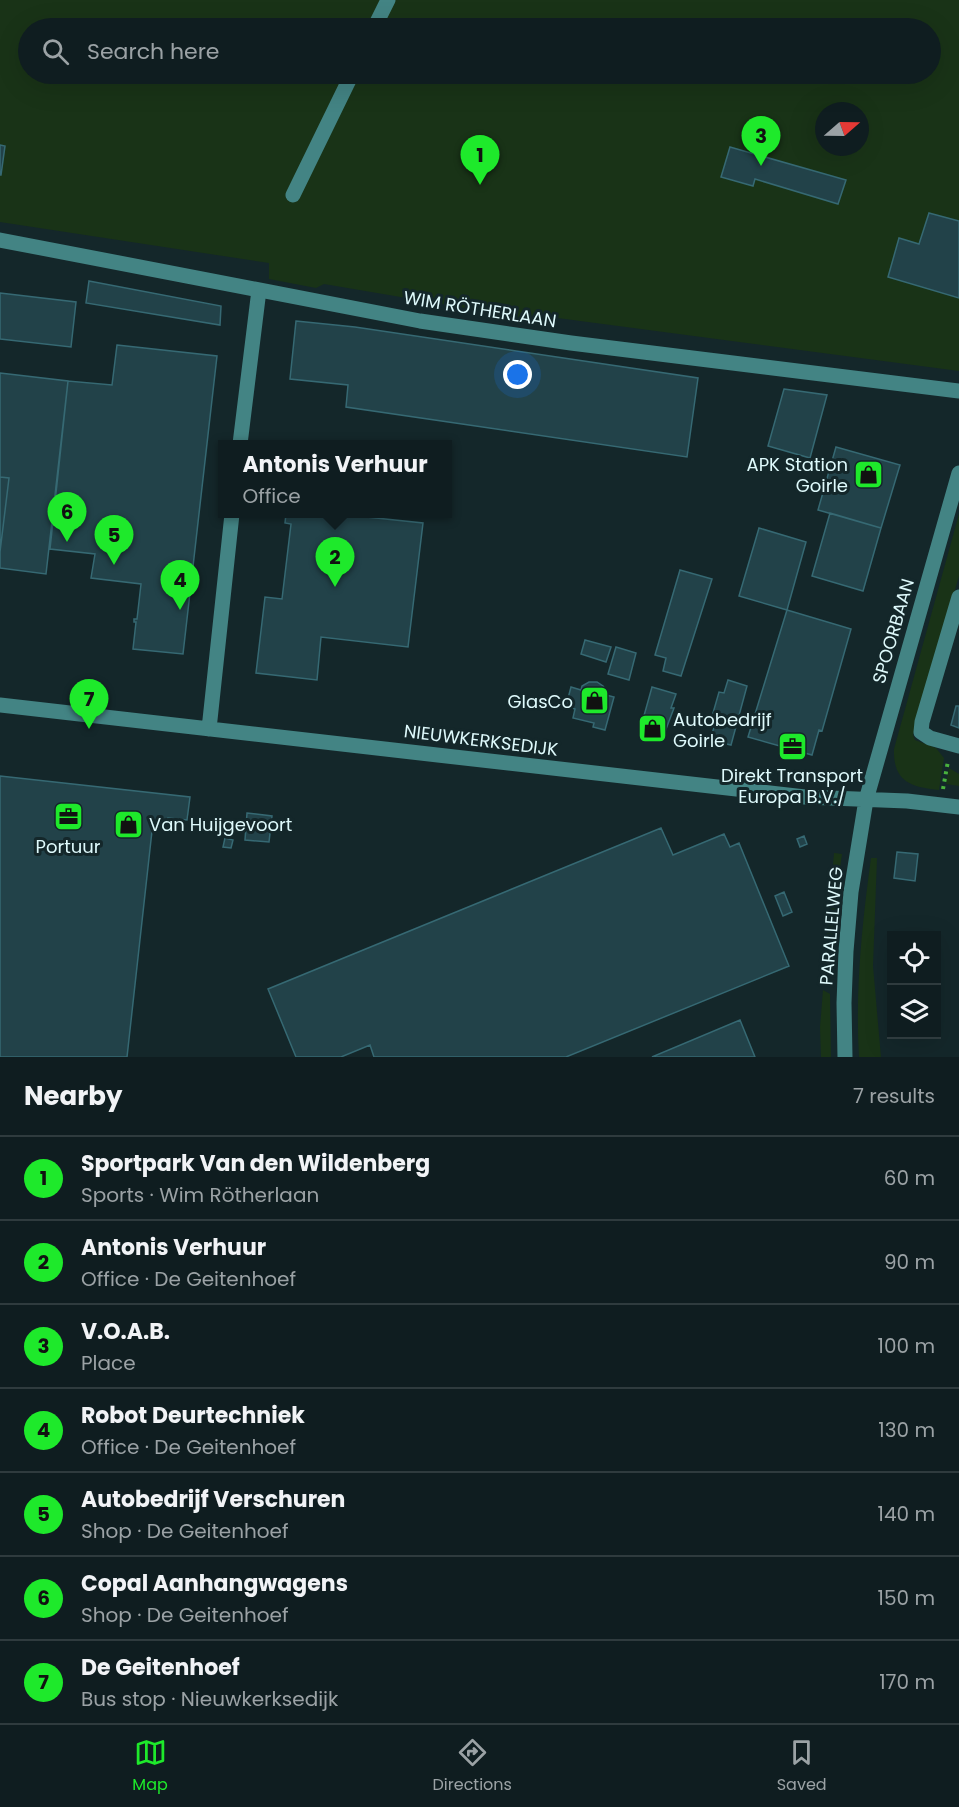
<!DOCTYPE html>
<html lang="en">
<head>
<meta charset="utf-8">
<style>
	body { margin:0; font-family:Poppins,sans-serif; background:#182629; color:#f1f3f6 }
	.controls { position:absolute; right:18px; bottom:18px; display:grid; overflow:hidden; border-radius:0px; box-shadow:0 6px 24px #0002 }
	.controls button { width:54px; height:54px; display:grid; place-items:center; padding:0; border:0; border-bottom:2px solid #2f3b3e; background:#0f1d20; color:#f1f3f6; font:30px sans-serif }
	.compass { position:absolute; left:815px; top:102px; width:54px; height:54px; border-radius:50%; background:#0f1d20; box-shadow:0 6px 24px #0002; rotate:70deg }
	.you { position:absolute; left:518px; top:375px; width:21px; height:21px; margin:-15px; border:4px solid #fff; border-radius:50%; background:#1a73e8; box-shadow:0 0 0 9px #1a73e833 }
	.badge { display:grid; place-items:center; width:39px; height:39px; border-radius:50%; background:#1ee92b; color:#111; font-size:20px; font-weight:700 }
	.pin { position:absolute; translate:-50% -50px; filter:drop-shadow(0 2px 3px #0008) }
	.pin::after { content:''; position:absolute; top:32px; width:21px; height:18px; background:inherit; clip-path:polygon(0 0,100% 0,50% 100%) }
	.popup { position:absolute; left:218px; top:440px; width:234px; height:78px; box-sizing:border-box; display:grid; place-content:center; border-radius:0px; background:#0f1d20; filter:drop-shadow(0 2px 4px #0005); font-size:20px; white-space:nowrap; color:#9ba2a5 }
	.popup b { font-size:22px; color:#f1f3f6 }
	.popup::after { content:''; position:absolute; left:50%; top:100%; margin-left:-12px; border:12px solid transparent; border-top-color:#0f1d20 }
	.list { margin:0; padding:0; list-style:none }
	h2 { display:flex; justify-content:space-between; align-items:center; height:78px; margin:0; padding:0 24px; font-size:26px }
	h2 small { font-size:20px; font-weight:400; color:#9ba2a5 }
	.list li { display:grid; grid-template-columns:39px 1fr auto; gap:18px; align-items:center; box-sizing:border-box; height:84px; padding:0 24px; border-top:2px solid #2f3b3e }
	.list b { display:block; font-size:22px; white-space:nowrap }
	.list p { margin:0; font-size:20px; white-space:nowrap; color:#9ba2a5 }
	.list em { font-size:20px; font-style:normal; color:#9ba2a5 }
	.icon { flex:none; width:33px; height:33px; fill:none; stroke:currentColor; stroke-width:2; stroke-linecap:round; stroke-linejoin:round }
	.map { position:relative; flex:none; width:959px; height:1057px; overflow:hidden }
	.search { position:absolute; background:#0f1d20; box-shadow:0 6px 24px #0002; left:18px; right:18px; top:18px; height:66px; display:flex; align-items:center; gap:15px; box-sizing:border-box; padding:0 21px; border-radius:33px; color:#9ba2a5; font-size:22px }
	.sheet { height:666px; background:#0f1d20 }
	nav { display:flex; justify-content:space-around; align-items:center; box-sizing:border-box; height:84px; border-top:2px solid #2f3b3e; background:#0f1d20; font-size:16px; color:#9ba2a5 }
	nav a { display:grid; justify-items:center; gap:3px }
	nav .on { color:#1ee92b }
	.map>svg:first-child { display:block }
</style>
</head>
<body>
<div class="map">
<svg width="959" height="1057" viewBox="0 0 959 1057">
	<rect width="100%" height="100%" fill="#14272a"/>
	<!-- green -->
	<path fill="#193317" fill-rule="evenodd" d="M0,0H959V371L550,317L547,326L506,320L501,314L324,284L316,288L269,279V263L0,222ZM28,28H930V74H28ZM824,111H860V147H824Z
		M959,514V576L913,735L915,740L936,748L944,758L939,790C911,787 893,782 894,749Z
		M949,768L959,774V786L946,784Z
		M834,853L842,854L835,904L832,951L825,955Z
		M871,858H877L873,966L881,1057H859C855,990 862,924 871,858Z
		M823,990L830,994L831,1057H821L820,1027Z"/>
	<!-- building -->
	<path fill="#224249" stroke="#366973" stroke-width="1.5" d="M0,145L5,146L1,175H0Z
		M730,147L846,180L838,204L755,179L753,186L721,177Z
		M929,213L959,221V298L888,277L899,238L919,244Z
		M89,281L221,306L220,325L86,303Z
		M0,293L76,302L71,347L0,339Z
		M296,321L355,327L698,378L687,457L346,407L348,385L290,379Z
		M117,345L217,356L183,654L133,649L136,622H134V619H137L141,584L91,578L95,554L50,549L68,381L112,385Z
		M0,373L68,381L46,574L0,568V552L9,478L0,477Z
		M784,389L827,395L810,458L768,446Z
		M836,447L900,465L881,528L818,510Z
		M0,477L9,478L0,552Z
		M830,513L881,528L863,591L812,576Z
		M286,514H338L423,523L408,647L321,637L317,680L256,673L265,597L282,599L291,524L285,523Z
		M759,528L806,542L787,610L739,596Z
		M680,570L712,579L681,676L663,671L666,658L655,655Z
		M787,610L851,629L822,731L819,730L812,755L748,737Z
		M585,640L611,647L606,662L581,654Z
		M616,647L636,653L629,680L608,674Z
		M728,680L747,686L731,745L710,740L718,715L713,713L719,692L724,693Z
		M589,682H597L603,686L607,692L606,695L614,697L605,730L593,727L594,723L573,718L575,709L566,706L571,687L581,690L582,686Z
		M652,687L676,694L671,708H674L663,737L640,730Z
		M956,706H959V728L951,725Z
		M0,776L190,797L187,820L168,818V823L153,822L127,1057H0Z
		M247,813L272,816L269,842L245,840Z
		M661,828L673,855L724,834L730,847L739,843L789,966L566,1057H374L370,1045L341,1057H296L268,989Z
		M804,836L807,844L800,847L797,839Z
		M225,838L233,840L231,848L223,847Z
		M897,852L918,854L915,881L894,878Z
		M784,892L792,912L783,916L775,896Z
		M740,1020L755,1057H652Z"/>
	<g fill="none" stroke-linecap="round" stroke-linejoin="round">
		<!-- path -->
		<path stroke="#49b23d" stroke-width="4" stroke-dasharray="3 4.5" stroke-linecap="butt" d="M943,789L948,761"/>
		<!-- minor -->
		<path stroke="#438484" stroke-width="15" d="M374,28L388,0
			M293,195L352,74
			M0,240L420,321L571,343L959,391
			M240,444L259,290
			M959,597L922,722L921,732L930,738L959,746
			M0,705L805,797L907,801L959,807
			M209,729L232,514
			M845,1057L844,1003L846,951L851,892L866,800L959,473"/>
	</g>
	<!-- icons -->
	<defs>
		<symbol id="shop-square" viewBox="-11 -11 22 22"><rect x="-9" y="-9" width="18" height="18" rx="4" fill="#1ee92b" stroke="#14272a"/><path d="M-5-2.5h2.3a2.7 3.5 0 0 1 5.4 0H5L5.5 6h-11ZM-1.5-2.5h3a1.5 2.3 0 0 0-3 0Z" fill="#111"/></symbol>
		<symbol id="office-square" viewBox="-11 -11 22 22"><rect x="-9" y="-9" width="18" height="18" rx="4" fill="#1ee92b" stroke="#14272a"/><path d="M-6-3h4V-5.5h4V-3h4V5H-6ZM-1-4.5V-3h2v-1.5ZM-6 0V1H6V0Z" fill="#111"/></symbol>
	</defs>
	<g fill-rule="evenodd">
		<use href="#shop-square" x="852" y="458" width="33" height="33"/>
		<use href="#shop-square" x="578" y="684" width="33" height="33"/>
		<use href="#shop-square" x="636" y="712" width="33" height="33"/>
		<use href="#office-square" x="776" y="730" width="33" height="33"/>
		<use href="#office-square" x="52" y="800" width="33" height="33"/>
		<use href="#shop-square" x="112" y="808" width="33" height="33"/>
	</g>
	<g text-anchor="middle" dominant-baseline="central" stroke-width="6" stroke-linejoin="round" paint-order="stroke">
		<!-- street labels -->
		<g font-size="18" fill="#dffafc" stroke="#14272a">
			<text transform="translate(480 309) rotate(9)">WIM RÖTHERLAAN</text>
			<text transform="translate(893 631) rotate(-74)">SPOORBAAN</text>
			<text transform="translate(481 740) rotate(7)">NIEUWKERKSEDIJK</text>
			<text transform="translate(831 926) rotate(-85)">PARALLELWEG</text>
		</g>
		<!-- poi labels -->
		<g font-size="18" fill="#dffafc" stroke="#14272a" text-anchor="end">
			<text x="848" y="464">APK Station<tspan x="848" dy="21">Goirle</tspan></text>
			<text x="573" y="701">GlasCo</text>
			<text x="673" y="719" text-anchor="start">Autobedrijf<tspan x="673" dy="21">Goirle</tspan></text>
			<text x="792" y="775" text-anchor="middle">Direkt Transport<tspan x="792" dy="21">Europa B.V./</tspan></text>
			<text x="149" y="824" text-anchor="start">Van Huijgevoort</text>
			<text x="68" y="846" text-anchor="middle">Portuur</text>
		</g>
	</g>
</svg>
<div class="controls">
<button><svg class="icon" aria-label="locate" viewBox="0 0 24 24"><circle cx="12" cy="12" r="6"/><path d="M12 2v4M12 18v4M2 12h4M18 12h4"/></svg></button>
<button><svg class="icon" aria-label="layers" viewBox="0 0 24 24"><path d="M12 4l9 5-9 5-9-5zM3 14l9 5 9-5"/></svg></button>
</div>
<svg class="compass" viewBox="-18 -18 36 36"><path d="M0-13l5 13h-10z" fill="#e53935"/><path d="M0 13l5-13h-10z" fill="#9ba2a5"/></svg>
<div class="you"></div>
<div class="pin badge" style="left:480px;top:185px">1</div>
<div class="pin badge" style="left:335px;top:587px">2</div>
<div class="popup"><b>Antonis Verhuur</b>Office</div>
<div class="pin badge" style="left:761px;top:166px">3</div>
<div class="pin badge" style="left:180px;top:610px">4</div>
<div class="pin badge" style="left:114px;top:565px">5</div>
<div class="pin badge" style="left:67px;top:542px">6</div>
<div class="pin badge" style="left:89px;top:729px">7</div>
<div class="search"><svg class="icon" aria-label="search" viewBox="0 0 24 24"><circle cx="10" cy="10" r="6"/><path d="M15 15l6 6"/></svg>Search here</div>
</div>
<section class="sheet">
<h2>Nearby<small>7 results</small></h2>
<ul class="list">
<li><span class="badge">1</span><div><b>Sportpark Van den Wildenberg</b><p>Sports · Wim Rötherlaan</p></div><em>60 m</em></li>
<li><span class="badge">2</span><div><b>Antonis Verhuur</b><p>Office · De Geitenhoef</p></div><em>90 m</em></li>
<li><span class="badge">3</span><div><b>V.O.A.B.</b><p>Place</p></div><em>100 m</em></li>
<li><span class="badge">4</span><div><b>Robot Deurtechniek</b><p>Office · De Geitenhoef</p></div><em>130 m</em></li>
<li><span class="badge">5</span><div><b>Autobedrijf Verschuren</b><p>Shop · De Geitenhoef</p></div><em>140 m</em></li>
<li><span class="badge">6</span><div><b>Copal Aanhangwagens</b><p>Shop · De Geitenhoef</p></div><em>150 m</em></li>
<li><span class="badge">7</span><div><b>De Geitenhoef</b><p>Bus stop · Nieuwkerksedijk</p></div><em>170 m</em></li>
</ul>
</section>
<nav>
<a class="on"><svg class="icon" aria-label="map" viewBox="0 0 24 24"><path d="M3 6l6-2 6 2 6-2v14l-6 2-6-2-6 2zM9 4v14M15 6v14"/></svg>Map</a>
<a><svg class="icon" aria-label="directions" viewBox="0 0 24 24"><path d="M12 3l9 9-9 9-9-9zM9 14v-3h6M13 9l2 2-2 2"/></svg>Directions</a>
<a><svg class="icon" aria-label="saved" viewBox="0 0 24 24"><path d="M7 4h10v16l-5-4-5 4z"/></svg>Saved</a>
</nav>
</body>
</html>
